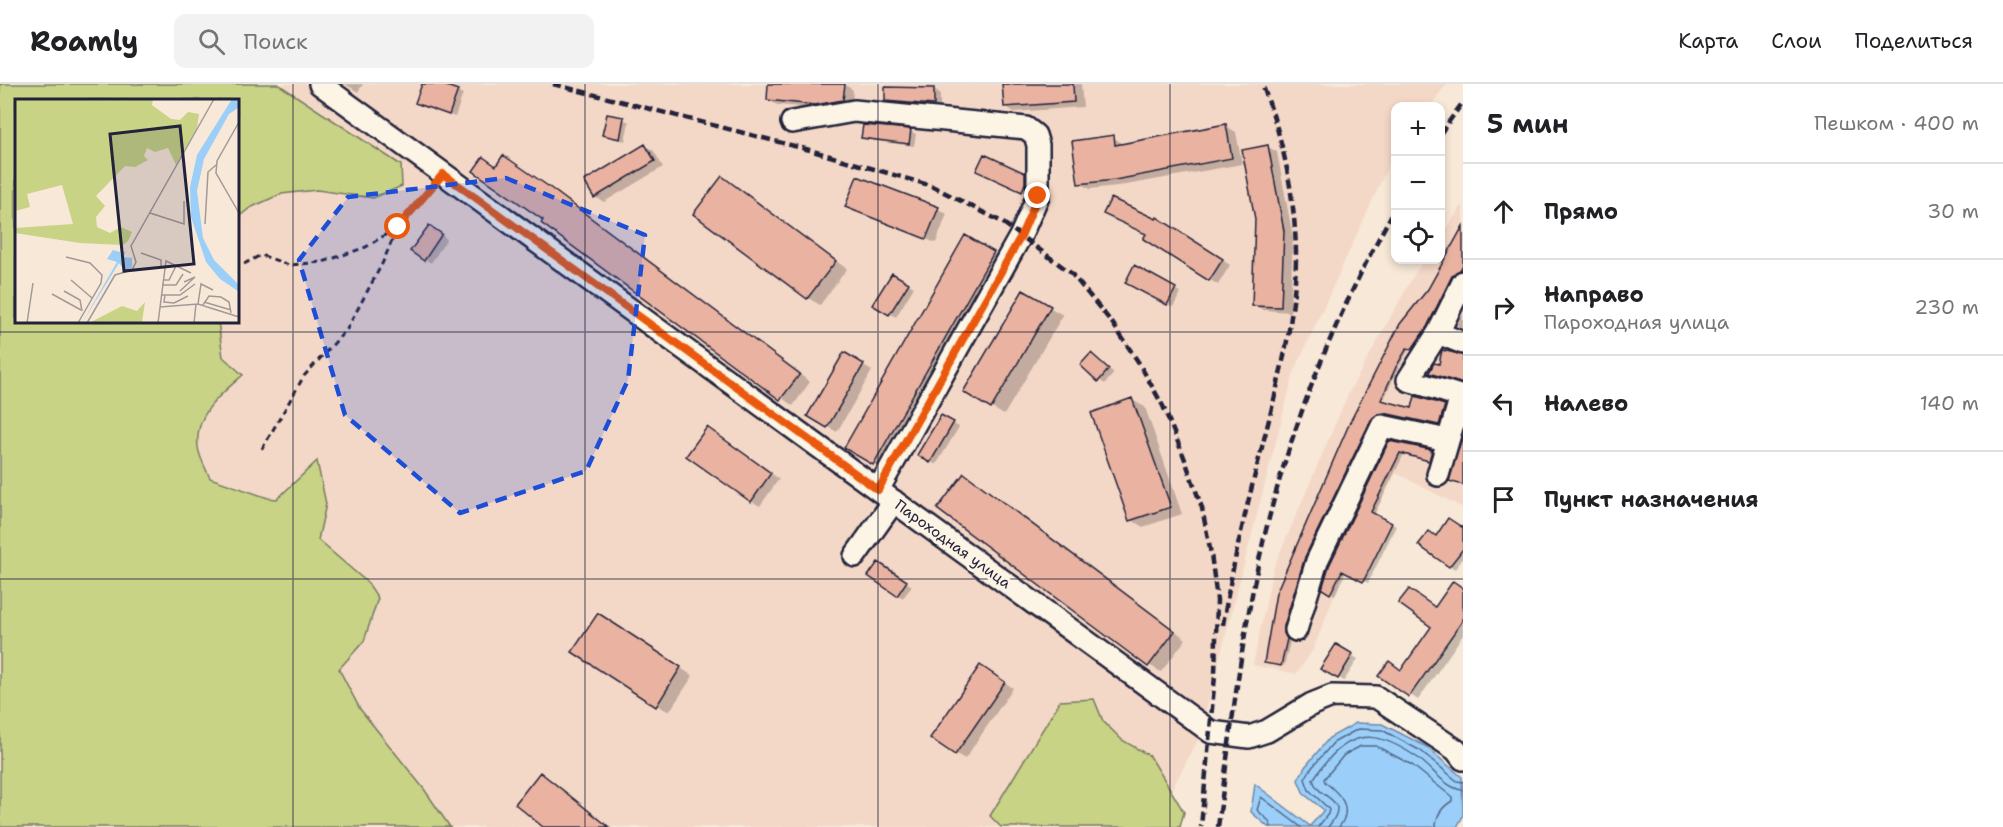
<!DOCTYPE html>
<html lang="ru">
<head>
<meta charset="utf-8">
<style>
	body { margin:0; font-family:"Shantell Sans",sans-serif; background:#f2f2f2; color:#202124 }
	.controls { position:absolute; right:18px; top:18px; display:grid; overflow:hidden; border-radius:12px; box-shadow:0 3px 9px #0003 }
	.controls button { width:54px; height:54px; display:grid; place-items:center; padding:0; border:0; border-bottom:2px solid #e0e0e0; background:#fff; color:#202124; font:30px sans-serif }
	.stop { position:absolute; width:18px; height:18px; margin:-14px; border:4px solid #ea580c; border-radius:50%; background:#fff }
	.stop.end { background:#ea580c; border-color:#fff; box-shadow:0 2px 6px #0008 }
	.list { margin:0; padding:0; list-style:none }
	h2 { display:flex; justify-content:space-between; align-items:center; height:78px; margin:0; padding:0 24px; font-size:26px }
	h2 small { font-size:20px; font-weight:400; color:#757577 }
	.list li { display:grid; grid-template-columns:39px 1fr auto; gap:18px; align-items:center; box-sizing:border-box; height:96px; padding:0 24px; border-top:2px solid #e0e0e0 }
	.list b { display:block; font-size:22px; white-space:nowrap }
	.list p { margin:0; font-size:20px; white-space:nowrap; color:#757577 }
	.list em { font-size:20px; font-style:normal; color:#757577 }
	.icon { flex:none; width:33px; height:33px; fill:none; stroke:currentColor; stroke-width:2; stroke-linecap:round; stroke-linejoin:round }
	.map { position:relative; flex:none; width:1463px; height:743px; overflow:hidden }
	header { display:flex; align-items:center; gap:36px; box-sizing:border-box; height:84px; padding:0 30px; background:#fff; border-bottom:2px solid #e0e0e0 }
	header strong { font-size:28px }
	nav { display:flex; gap:33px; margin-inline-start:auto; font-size:21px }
	.search { width:420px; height:54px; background:#f2f2f2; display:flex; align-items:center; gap:15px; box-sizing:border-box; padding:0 21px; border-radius:12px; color:#757577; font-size:22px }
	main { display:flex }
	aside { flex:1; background:#fff }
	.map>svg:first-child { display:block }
</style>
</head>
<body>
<header>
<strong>Roamly</strong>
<div class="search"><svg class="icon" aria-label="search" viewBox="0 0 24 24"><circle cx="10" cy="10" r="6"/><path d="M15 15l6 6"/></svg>Поиск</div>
<nav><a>Карта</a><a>Слои</a><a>Поделиться</a></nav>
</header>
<main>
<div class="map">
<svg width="1463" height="743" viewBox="0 0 1463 743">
	<rect width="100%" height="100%" fill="#f8e8d7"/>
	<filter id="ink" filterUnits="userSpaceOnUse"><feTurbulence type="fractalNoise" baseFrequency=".0167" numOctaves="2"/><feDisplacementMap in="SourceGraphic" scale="12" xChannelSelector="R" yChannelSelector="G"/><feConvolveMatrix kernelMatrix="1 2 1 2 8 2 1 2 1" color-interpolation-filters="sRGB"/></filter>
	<g filter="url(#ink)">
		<!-- built -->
		<path fill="#f4d8c7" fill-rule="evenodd" d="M0,0H1447L1430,22H1396L1395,67L1294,288L1199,654L1152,743H412L0,480ZM16,16H237V237H16Z
			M1463,120V424L1396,389L1342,492L1313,566L1296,590L1253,581L1273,485L1348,310L1412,194L1424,176H1440L1441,152Z"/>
		<!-- green -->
		<path fill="#c8d386" stroke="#757a60" stroke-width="1.5" d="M0,0H278L401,81L402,102L373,114L317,106L281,110L250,124L237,134V16H16V237H218L223,273L243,291C221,310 194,330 198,363C199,373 206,385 210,394L268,414L277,415L317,377L326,420L318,456L368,499L378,514L364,557L339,585L360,625L424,705L450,743H0Z
			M1094,615L1103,637L1122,656L1150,672L1184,728L1180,743H1001L990,732L1060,617Z"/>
		<!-- water -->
		<path fill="#9bcff9" stroke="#6b8aad" stroke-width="1.5" d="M1356,639L1382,640L1425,662L1462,693L1463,732L1457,743H1268L1251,728L1255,700L1310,742L1324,726L1304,710L1298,696L1305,683L1329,654Z"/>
		<!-- shadow -->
		<path fill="#0003" d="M345,0H363L358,8Z
			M423,0H436L463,10L455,33L417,19Z
			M770,0H844L853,6L852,21L825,25L777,21L768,15Z
			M1003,0H1081L1083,23L1014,28L1005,22Z
			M886,5H934L940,9V23L892,20L886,16Z
			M623,35L629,38L625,57L604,51Z
			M1226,42L1236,48L1242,80L1126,101L1090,105L1079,99L1113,53L1124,61Z
			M910,47L916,50L914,62L868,56L863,53Z
			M645,62L654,67L663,83L604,118L595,113Z
			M1268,63L1277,68L1293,153L1290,228L1263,226L1254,221Z
			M504,73L560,110L810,298L793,322L543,138L545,135L497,83Z
			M984,89L1025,91L1031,94L1028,110Z
			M722,94L734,101L847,185L820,221L808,214L696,129Z
			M847,123L938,125L947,130L936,159Z
			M1166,139L1230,181L1218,201L1145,154L1148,150Z
			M435,146L447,155L431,179L412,167Z
			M1463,146V187L1454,194L1429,244L1416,266L1410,264L1398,284L1383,318L1413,325L1445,322L1447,324L1442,342L1388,330H1382L1373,337L1286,544V552L1290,558L1284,582L1269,580L1266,579L1277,509L1429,206Z
			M965,153L1005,176L886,386L846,364Z
			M1134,183L1181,209L1173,223L1127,198Z
			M892,191L914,203L896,233L874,221Z
			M1023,208L1063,231L1004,331L965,308Z
			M1463,229V244L1457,242Z
			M844,270L872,287L837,348L809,332Z
			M1091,271L1114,289L1105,300L1099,296Z
			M1132,316L1145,323L1182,430L1143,443L1131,436Z
			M942,333L959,343L936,381L919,371Z
			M716,350L779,395L760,422L751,417Z
			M1390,358L1432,367L1436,370L1433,378L1404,370L1374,431L1396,442L1368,499L1346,488L1335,511L1323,505Z
			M976,398L1186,555L1161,588L1149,581Z
			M1463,445V474L1455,485L1450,482L1437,453Z
			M884,483L912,502L903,514L898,511Z
			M1463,505V551L1418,616L1381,591L1402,588Z
			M610,538L693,592L669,628L657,621Z
			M1336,562L1358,575L1344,597L1322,584Z
			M990,588L1013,604L965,675L956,670Z
			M541,690L553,697L610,743H545L517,720Z"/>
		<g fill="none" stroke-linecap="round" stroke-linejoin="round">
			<!-- shore -->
			<path stroke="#526787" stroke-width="1.5" d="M1271,743L1269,737L1257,726L1261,713L1301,743
				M1318,743L1328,730L1329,725L1309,706L1305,695L1310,686L1333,659L1358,645L1382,646L1421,667L1457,697L1463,698
				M1328,743C1353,713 1319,717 1313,696C1317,689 1322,683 1327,677C1357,642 1383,650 1418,674C1431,683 1446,705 1463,706
				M1339,743C1354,724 1340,710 1325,698L1324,695L1344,671L1361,662H1376L1412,681L1452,713V717C1442,723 1436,731 1436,743"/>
		</g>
		<!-- building -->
		<path fill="#eab3a1" stroke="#22223b" stroke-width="1.5" d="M422,0H441L458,6L449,31L415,19Z
			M768,0H845L843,16L815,21L767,16Z
			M1002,0H1073L1074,18L1004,23Z
			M885,3L934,4V21L885,17Z
			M607,30L624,33L620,55L602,51Z
			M1226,40L1232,74L1115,96L1078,100L1072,57L1114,51L1115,61Z
			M863,41L911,45L909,60L861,54Z
			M645,60L655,77L594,114L584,97Z
			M1268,61L1284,147L1281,223L1252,222L1255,135L1242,66Z
			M984,70L1025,89V99L1022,108L976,87Z
			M503,71L548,102L800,290L780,316L541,139L543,136L473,87L483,73L496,82Z
			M722,92L836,177L807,215L693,130Z
			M857,92L939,123L926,155L845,123Z
			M1111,114L1156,135L1157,133L1223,175L1209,197L1143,155L1146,150L1103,130Z
			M429,141L442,150L424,177L410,167Z
			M1463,142V181L1460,186L1452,192L1427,243L1412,265L1407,264L1396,283L1381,316L1412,324L1415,312L1445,321L1439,341L1384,329L1379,330L1371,336L1305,473L1284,542V549L1287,555L1281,582L1264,579L1276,509L1350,338L1400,240L1428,205Z
			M965,151L994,168L873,381L844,364Z
			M1134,181L1176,204L1167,221L1125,199Z
			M892,189L909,199L889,231L872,221Z
			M1023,206L1051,222L991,325L963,308Z
			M1442,266L1463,271V300L1429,289L1434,279L1439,280Z
			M844,268L864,280L827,344L807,332Z
			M1091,269L1109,285L1098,298L1080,281Z
			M1132,314L1171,423L1129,437L1091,329Z
			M941,331L954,338L930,379L917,371Z
			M707,343L771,389L751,418L686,372Z
			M1463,351V401L1449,397Z
			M1389,357L1432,366L1429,377L1400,369L1371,428L1392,439L1363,498L1342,487L1330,510L1322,505L1329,482Z
			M964,389L1175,547L1148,583L937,425Z
			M1448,434L1463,444V465L1449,483L1418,461L1429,447L1436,452Z
			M878,478L907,497L897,512L868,492Z
			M1453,497L1463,504V536L1409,613L1378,592L1389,577L1401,586L1431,543L1398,519L1409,505L1435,523Z
			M598,529L681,583L656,623L572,568Z
			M1336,560L1353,570L1338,595L1320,585Z
			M980,581L1005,598L955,671L930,654Z
			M540,688L609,743H543L515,720Z"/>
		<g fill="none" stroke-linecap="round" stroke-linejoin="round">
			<defs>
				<path id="minor" d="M320,0L1211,648L1249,653L1267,647L1312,620L1332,612L1376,613L1456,666L1463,675
					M792,38L854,27L1026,44L1035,51L1038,61V112L1021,151L878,406
					M1463,198L1438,249L1408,296L1463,313
					M1438,249L1463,259
					M1438,391L1461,312
					M855,472L894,417
					M1296,546L1317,477L1382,342L1447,356"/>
			</defs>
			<!-- minor casing -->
			<use href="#minor" stroke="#22223b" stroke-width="26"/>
			<!-- path -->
			<path stroke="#22223b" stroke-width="3" stroke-dasharray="6 4.5" stroke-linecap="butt" d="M244,180L261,171L289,181L323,178L366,163L396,144
				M262,365L304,292L347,245L382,180L398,143L433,102"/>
			<!-- minor -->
			<use href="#minor" stroke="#fcf5e5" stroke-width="21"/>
			<!-- rail -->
			<path stroke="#22223b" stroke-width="4.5" stroke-dasharray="9 4.5" stroke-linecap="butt" d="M553,0L806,65L932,102L1002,138L1071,189L1113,240L1139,279L1163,322L1184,373L1202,424L1211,470L1217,516L1215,592L1201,743
				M1440,50L1463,18
				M1223,541C1232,481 1247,421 1262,363C1278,300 1296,235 1296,169C1295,112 1283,53 1262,0
				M1218,743C1232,640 1243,535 1269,434C1297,325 1341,220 1396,123"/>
		</g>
	</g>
	<g fill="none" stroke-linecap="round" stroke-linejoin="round" filter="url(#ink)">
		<!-- route -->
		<path stroke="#ea580c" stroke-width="8" d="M398,143L443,90L878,406L1021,152L1038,112"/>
	</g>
	<!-- marked area -->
	<path fill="#1d4ed8" fill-opacity="0.2" stroke="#1d4ed8" stroke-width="4.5" stroke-dasharray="12 8" stroke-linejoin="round" d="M506,94L645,151L628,296L586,387L460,429L345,331L299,176L348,113Z"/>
	<!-- grid -->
	<path fill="none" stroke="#22223b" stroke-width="1.5" stroke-opacity="0.55" d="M293,0V743M585,0V743M878,0V743M1170,0V743M0,248H1463M0,495H1463"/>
	<g text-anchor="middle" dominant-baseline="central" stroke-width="6" stroke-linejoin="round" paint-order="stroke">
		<!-- street labels -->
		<g font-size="15" fill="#22223b" stroke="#fcf5e5">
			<text transform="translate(953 460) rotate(36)">Пароходная улица</text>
		</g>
	</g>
	<!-- overview -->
	<g transform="translate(15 15)">
		<rect width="224" height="224" fill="#f8e8d7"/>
		<path d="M0,0H138L137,6L156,20L165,21L173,13L184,15L182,29L161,66L153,49L140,53L132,49L129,57L133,61L120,68L110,67L81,97L90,107L81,118L82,128L95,134L106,128L117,133L113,142L108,146L65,144L0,134V129L58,125L47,86L12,95L15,108L0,112ZM130,203L127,223H76L107,207L122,212Z" fill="#c8d386"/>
		<path d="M217,0H223V9L214,15L189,60L182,92L188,139L199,161L223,185V192L205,180L191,163L176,118L175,88L182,56ZM98,151L105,153V156L111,152L108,158L117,159V168L110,172L104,164L67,224L102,163L92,160Z" fill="#9bcff9"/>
		<path fill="none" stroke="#a29999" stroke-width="1.5" d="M224,23L202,62L201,74L224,114M135,114L169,125V102M190,125L193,73L201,66M126,154L146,161V167M51,158L75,164L87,176L86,184L63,224M56,181L77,199M148,181H154L161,167M147,186H161L168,175M49,192L65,201L67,212M165,192L180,178L169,183M37,195L66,211M146,196H165L180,185M150,196L149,203L159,204L173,197M189,203L216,211M183,205L186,185L198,191M188,206L194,197L206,198L214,203L216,214M145,208L183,205L224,218M12,224L18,184M72,224L100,176L117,171L121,163L116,147L199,0M143,224L151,162L176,174M179,224L181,205"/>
		<path fill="#22223b" fill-opacity="0.15" stroke="#22223b" stroke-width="3" d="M165,27L179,165L109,172L95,35Z"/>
		<rect width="224" height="224" fill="none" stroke="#22223b" stroke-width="3"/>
	</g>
</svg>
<div class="controls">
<button>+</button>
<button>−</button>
<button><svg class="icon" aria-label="locate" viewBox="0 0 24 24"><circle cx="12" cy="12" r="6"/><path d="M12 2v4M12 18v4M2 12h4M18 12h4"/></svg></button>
</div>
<div class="stop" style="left:398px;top:143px"></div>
<div class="stop end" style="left:1038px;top:112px"></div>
</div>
<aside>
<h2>5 мин<small>Пешком · 400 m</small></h2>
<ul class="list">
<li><svg class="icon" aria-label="ahead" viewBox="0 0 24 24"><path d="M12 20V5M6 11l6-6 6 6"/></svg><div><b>Прямо</b></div><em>30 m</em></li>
<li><svg class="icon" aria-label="right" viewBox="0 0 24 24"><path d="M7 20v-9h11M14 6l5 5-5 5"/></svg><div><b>Направо</b><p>Пароходная улица</p></div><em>230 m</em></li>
<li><svg class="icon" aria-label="left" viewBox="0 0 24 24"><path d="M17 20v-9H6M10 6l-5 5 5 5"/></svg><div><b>Налево</b></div><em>140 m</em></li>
<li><svg class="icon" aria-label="arrive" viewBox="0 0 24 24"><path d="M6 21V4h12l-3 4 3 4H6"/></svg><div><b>Пункт назначения</b></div></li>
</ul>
</aside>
</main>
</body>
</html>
